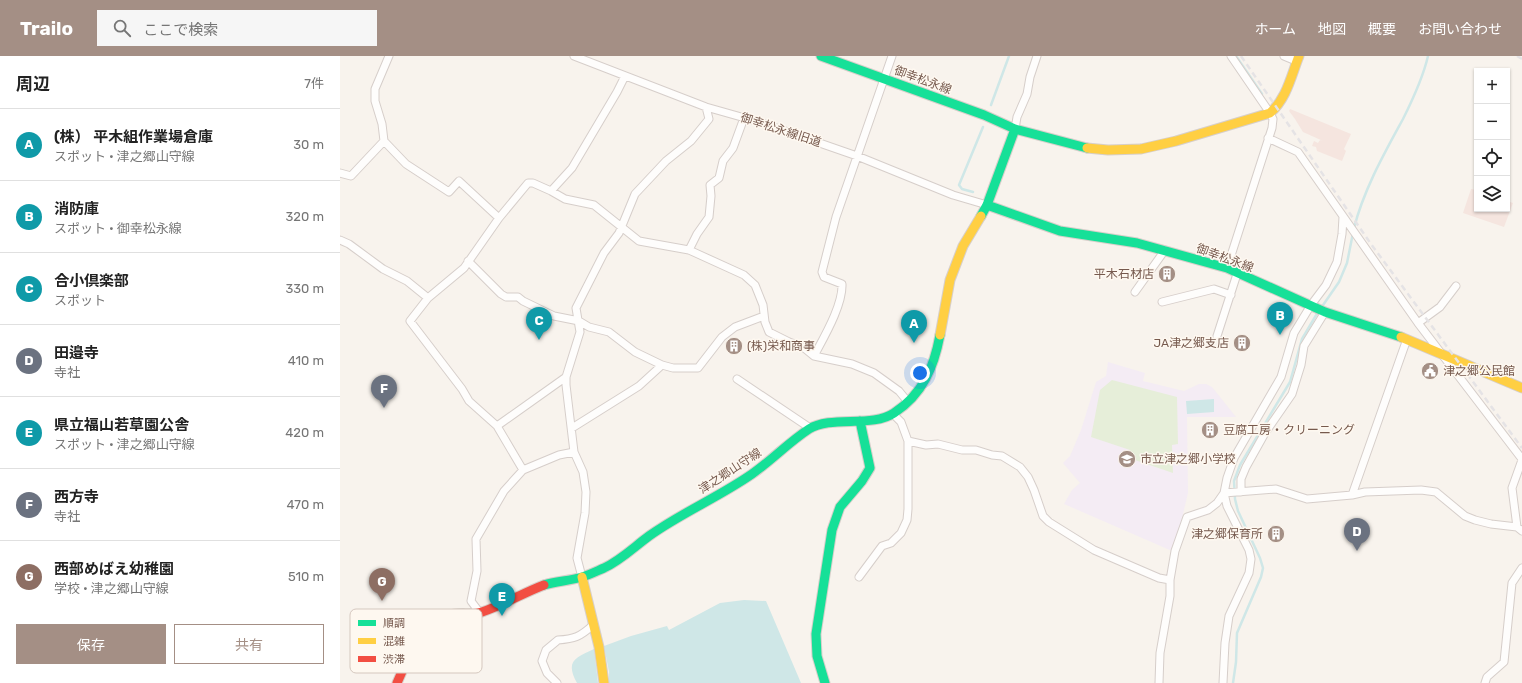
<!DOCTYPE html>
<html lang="ja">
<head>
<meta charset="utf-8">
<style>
	body { margin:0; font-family:Rubik,"Noto Sans JP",sans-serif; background:#f6f6f6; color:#222 }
	.controls { position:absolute; right:12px; top:12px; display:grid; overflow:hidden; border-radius:0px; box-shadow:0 1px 3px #0004 }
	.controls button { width:36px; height:36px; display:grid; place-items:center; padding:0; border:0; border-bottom:1px solid #e0e0e0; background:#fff; color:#222; font:20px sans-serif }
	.you { position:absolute; left:580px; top:317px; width:14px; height:14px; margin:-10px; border:3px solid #fff; border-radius:50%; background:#1a73e8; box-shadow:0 0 0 6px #1a73e833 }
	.badge { display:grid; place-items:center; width:26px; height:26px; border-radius:50%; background:#a48f85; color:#fff; font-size:13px; font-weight:700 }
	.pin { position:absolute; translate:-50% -33px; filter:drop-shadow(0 1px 2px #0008) }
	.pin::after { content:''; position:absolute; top:21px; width:14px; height:12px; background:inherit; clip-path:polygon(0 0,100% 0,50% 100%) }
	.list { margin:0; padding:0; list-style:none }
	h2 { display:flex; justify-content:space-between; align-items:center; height:52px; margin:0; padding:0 16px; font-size:17px }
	h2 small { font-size:13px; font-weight:400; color:#767676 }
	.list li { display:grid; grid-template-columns:26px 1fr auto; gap:12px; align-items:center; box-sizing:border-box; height:72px; padding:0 16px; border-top:1px solid #e0e0e0 }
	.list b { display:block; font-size:15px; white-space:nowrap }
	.list p { margin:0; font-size:13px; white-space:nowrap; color:#767676 }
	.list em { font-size:13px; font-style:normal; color:#767676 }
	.actions { display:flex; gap:8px; padding:12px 16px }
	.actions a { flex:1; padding:9px 0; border:1px solid #a48f85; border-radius:0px; text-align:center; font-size:14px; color:#a48f85 }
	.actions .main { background:#a48f85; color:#fff }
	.icon { flex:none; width:22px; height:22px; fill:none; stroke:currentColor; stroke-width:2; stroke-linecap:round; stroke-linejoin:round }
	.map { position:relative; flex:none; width:1182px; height:627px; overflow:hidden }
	header { display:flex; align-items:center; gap:24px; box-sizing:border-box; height:56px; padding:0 20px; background:#a48f85; color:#fff }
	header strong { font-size:19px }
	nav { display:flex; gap:22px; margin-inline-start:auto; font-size:14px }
	.search { width:280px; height:36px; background:#f6f6f6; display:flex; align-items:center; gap:10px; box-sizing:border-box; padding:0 14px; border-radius:0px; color:#767676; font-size:15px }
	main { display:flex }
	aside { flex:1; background:#fff }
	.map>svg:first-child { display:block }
</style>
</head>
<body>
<header>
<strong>Trailo</strong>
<div class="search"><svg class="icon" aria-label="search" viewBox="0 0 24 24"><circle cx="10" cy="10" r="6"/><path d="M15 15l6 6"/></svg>ここで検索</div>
<nav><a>ホーム</a><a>地図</a><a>概要</a><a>お問い合わせ</a></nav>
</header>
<main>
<aside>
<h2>周辺<small>7件</small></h2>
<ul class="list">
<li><span class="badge" style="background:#0f9aa8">A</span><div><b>(株） 平木組作業場倉庫</b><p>スポット · 津之郷山守線</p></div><em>30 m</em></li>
<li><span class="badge" style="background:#0f9aa8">B</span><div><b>消防庫</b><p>スポット · 御幸松永線</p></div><em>320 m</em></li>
<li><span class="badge" style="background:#0f9aa8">C</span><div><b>合小倶楽部</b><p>スポット</p></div><em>330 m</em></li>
<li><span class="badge" style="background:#6b7280">D</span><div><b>田邉寺</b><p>寺社</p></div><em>410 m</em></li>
<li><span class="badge" style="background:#0f9aa8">E</span><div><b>県立福山若草園公舎</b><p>スポット · 津之郷山守線</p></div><em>420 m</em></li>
<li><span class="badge" style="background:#6b7280">F</span><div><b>西方寺</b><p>寺社</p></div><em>470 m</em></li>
<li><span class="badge" style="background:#8d6e63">G</span><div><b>西部めばえ幼稚園</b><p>学校 · 津之郷山守線</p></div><em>510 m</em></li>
</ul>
<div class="actions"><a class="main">保存</a><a>共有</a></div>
</aside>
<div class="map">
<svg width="1182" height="627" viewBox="0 0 1182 627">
	<rect width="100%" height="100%" fill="#f8f3ed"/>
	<!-- commercial -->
	<path fill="#f5e5df" d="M950,53L1011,78L1004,93L1006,95L1002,105L977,95L976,91L972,90L974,85L978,87L980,84L983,85L963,76L955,63L949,55Z
		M1131,133L1137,134V153H1167V145L1173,147L1164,171L1123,157Z"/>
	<!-- education -->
	<path fill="#f4ecf4" d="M768,306L805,317L803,325L844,335L859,328H866L872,331L896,361H847L848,437L839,475L832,495L724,448L732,434L740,427L723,407L730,400L741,374L756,326L766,320Z"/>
	<!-- green -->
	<path fill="#e6eed9" d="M772,324L837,341L838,388L832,389L833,417L789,402L790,394L751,381L760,334Z"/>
	<!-- water -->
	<path fill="#cfe7e7" d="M874,343V356L847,358L846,345Z
		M404,544L426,545L461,627H269V616L264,590L291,580L327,570L329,574L380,547Z
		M254,593L258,627H237C225,605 235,602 254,593Z"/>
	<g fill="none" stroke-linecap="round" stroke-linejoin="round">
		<!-- stream -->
		<path stroke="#cfe7e7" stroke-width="2.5" d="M896,0L922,38
			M651,49L669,0
			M633,136L622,133L619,129L643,71
			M1014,172C1024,133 1044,98 1063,63C1073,43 1083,22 1088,0
			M981,252L999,226L1007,207L1013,177
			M893,627L896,606L897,577L921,521L923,512L920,502L898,455L895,443L894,425L900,409L950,326L962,283L978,256"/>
		<defs>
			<path id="street" d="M49,0L35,33V45L42,68L44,85L66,108L109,136L119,125L159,162
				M234,0L366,51L419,66L517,100L613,139L647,149
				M944,0L956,5
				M675,73L677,61L687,38L690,21L697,0
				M928,82L958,96L1078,267L1182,403
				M0,117L11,120L44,85
				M211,135L232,112L277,36L285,20
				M0,184L9,188L43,213L67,225L88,242
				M349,194L357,178L369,161L371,140L370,129L379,122L383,105L393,92L404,62
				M128,205L161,238L166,241H178L183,245L214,260L239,265L249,271L269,276L295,296L322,309L333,312H358L382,281L395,271L424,260
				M887,212L932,72L933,63L930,57L891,0
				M795,236L825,194
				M822,246L874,233L891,239
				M1078,267L1100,251L1116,230
				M877,280L897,218
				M474,300C484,281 503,249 502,228L484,221L482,216L496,161L552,0
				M226,321L157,370L129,345L122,333L70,265L88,242L124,212L159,162L188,127H193L211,135L225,143L254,149L299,185L349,194L404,219L415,229L423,249L425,266L429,276L449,286L463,291L474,300L512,308L534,317L559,335L568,346
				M397,323L470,372
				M553,358L561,366L568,385L586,389L598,388L622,394H636L652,399L662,400L680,411L688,421L694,434L703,460L709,466L754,494L819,522L830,524
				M232,372L299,330L322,309
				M183,414L219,399L234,396
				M901,436V423L906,411L925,377L952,338L961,309L964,290L985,256
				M884,437L936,433L967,443L1012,439L1025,436L1081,434L1096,436L1125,460L1135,464L1151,468L1177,471L1182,475
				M1012,439L1067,283
				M1177,471L1172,432L1182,404
				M242,521L237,502L245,457L246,436L243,416L234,396L226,329V321L240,276L236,252L264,197L279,177L295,138L326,105L351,85L369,63L366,51
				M519,521L542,490L551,487L561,477L567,464L568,453V385
				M140,557L131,545L137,515L136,483L164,435L183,414L157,370
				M217,627L207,617L202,605L206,594L218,584C234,583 240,581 253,569
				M819,627L820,597L830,540V524L835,495L847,461L868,454L877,447L884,437L887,422L894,402L941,321L954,277L971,249L986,229L997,206L1002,178L1003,161
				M883,627L885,587L889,560L909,517L911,503L909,494L887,450L884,437
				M1145,627L1147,621L1164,606L1172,527L1182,512"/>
			<path id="fast" d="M481,0L644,59L675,73L747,92
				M647,149L720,175L797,187L887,212L985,256L1061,281
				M641,160L647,149L675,73
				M204,529C217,525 229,525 242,521C249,519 257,515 264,512C281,504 294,491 309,480C341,457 379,441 412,418C432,404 449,386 469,373C491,359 532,372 554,357C583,338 594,311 600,279
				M485,627L477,600L476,578L492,474L500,451L522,425L530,412L520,365"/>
			<path id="slow" d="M747,92L768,94L801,93L836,85L930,57C947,42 951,20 959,0
				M600,279L610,224L623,190L641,160
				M1061,281L1182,332
				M242,521L259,591L264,627"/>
			<path id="jam" d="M57,627C68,601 81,572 108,560C118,555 131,560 142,556C163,549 183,537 204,529"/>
		</defs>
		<!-- street casing -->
		<use href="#street" stroke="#d6ceca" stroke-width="9"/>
		<!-- fast casing -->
		<use href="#fast" stroke="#d7cfca" stroke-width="11"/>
		<!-- slow casing -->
		<use href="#slow" stroke="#d7cfca" stroke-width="11"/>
		<!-- jam casing -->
		<use href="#jam" stroke="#d7cfca" stroke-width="11"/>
		<!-- street -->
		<use href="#street" stroke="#fefdfc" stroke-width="7"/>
		<!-- fast -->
		<use href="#fast" stroke="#16e098" stroke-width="9"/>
		<!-- slow -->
		<use href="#slow" stroke="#ffcf43" stroke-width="9"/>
		<!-- jam -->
		<use href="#jam" stroke="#f24e42" stroke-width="9"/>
		<!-- rail -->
		<path stroke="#e5e3e5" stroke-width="2.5" stroke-dasharray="6 4" stroke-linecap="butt" d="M901,0L1031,188L1182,392
			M1177,0L1182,3"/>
	</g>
	<!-- icons -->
	<defs>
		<symbol id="building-disc" viewBox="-11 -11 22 22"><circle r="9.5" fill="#a48f85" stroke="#fef8f0"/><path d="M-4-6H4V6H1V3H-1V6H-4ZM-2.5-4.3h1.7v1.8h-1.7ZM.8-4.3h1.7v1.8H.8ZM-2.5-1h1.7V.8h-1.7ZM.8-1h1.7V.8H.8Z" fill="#fff"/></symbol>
		<symbol id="civic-disc" viewBox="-11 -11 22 22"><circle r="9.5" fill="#a48f85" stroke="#fef8f0"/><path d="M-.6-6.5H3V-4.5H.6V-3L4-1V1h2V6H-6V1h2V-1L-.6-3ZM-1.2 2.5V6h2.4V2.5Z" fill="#fff"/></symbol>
		<symbol id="school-disc" viewBox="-11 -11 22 22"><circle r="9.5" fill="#a48f85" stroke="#fef8f0"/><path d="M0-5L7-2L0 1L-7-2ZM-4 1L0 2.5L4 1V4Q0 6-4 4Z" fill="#fff"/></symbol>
	</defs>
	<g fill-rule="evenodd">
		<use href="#building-disc" x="817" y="208" width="20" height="20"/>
		<use href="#building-disc" x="892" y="277" width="20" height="20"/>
		<use href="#building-disc" x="384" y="280" width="20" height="20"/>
		<use href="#civic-disc" x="1080" y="305" width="20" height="20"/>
		<use href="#building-disc" x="860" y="364" width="20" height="20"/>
		<use href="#school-disc" x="777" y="393" width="20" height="20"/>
		<use href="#building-disc" x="926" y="468" width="20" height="20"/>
	</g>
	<g text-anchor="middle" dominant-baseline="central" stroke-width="3" stroke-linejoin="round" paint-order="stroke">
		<!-- street labels -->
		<g font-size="12" fill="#76594d" stroke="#fef8f0">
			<text transform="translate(583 24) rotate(20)">御幸松永線</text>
			<text transform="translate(441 74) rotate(18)">御幸松永線旧道</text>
			<text transform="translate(885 202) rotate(20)">御幸松永線</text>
			<text transform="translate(390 415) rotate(-33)">津之郷山守線</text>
		</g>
		<!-- poi labels -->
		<g font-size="12" fill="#76594d" stroke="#fef8f0" text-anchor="start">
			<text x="814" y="218" text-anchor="end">平木石材店</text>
			<text x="889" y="287" text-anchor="end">JA津之郷支店</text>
			<text x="407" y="290">(株)栄和商事</text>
			<text x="1103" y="315">津之郷公民館</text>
			<text x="883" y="374">豆腐工房・クリーニング</text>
			<text x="800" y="403">市立津之郷小学校</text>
			<text x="923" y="478" text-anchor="end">津之郷保育所</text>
		</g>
	</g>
	<!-- legend -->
	<rect x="10" y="553" width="132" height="64" rx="6" fill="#fef8f0" stroke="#d5c8bf" stroke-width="1"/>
	<rect x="18" y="564" width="18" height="6" fill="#16e098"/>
	<rect x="18" y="582" width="18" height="6" fill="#ffcf43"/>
	<rect x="18" y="600" width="18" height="6" fill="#f24e42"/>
	<g font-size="11" fill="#76594d">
		<text x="43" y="571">順調</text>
		<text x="43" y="589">混雑</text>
		<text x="43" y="607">渋滞</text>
	</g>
</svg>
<div class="controls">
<button>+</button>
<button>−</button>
<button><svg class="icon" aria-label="locate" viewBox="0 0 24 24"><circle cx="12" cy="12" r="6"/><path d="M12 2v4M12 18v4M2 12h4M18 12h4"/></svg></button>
<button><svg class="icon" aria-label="layers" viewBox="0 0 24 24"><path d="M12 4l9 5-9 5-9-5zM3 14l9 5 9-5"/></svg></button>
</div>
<div class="you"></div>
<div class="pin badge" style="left:574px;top:287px;background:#0f9aa8">A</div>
<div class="pin badge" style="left:940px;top:279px;background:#0f9aa8">B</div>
<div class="pin badge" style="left:199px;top:284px;background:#0f9aa8">C</div>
<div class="pin badge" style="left:1017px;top:495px;background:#6b7280">D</div>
<div class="pin badge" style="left:162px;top:560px;background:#0f9aa8">E</div>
<div class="pin badge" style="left:44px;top:352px;background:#6b7280">F</div>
<div class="pin badge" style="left:42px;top:545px;background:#8d6e63">G</div>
</div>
</main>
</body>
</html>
